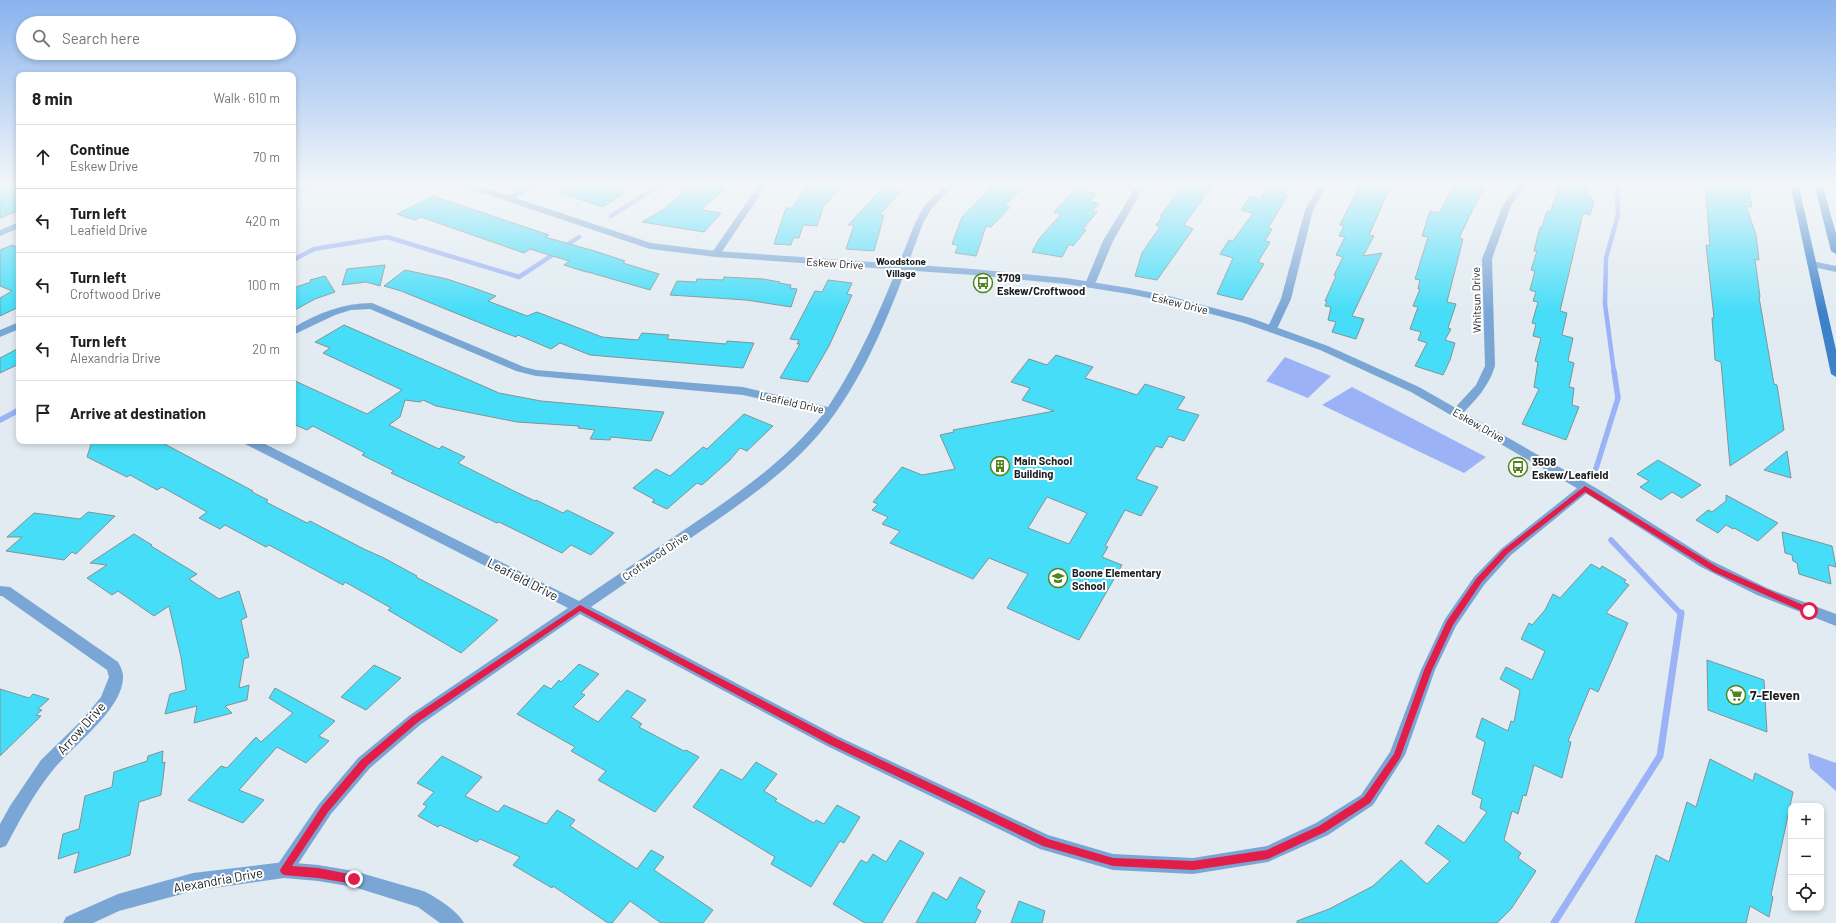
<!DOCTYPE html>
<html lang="en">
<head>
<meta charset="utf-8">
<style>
	body { margin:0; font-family:Barlow,sans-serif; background:#f2f2f2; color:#202124 }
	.controls { position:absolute; right:12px; bottom:12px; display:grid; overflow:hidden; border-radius:8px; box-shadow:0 2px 6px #0003 }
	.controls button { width:36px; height:36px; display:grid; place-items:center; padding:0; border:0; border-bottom:1px solid #e0e0e0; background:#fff; color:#202124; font:20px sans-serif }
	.stop { position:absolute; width:12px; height:12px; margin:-9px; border:3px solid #e11d48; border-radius:50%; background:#fff }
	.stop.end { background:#e11d48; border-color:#fff; box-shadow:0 1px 4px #0008 }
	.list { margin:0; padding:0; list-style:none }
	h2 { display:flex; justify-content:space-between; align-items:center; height:52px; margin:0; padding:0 16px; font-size:17px }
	h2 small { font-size:13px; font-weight:400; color:#757577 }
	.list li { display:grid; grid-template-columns:26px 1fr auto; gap:12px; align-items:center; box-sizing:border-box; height:64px; padding:0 16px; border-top:1px solid #e0e0e0 }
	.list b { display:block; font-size:15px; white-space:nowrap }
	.list p { margin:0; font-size:13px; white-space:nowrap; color:#757577 }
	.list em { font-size:13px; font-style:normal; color:#757577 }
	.icon { flex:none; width:22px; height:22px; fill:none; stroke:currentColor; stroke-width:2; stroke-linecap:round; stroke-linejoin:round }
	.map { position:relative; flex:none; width:1836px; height:923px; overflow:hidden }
	.search { position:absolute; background:#fff; box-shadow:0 2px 6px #0003; left:16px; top:16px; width:280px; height:44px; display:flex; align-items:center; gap:10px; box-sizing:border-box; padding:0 14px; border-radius:22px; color:#757577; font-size:15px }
	.panel { position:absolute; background:#fff; box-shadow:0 2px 6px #0003; left:16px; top:72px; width:280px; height:372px; border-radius:8px }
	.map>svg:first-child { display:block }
</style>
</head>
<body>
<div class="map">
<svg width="1836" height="923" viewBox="0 0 1836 923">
	<rect width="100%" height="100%" fill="#e1ebf1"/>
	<!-- water -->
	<path fill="#9cb2f7" d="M1285,357L1331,376L1308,398L1266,381Z
		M1352,387L1486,457L1464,473L1322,405Z
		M1808,753L1836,763V791L1810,768Z"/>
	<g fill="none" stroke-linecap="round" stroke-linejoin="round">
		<!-- stream-far2 -->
		<path stroke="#9cb2f7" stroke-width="4.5" d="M611,216L662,183
			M564,247L579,237
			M293,260L314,249L387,237L519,277L557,252
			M1614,372L1605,304L1606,258L1618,215L1617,183"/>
		<!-- stream-far1 -->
		<path stroke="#9cb2f7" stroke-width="5.5" d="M0,420L19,410
			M1594,475L1618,398L1614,371
			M1611,540L1681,614"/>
		<!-- stream -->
		<path stroke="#9cb2f7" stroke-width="7" d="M1554,923L1660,756L1681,613"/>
	</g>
	<!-- building -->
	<path fill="#45ddf8" stroke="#869194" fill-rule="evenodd" d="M0,183H19V210L0,218Z
		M572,183H596L626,192L603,207L557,192Z
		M699,183L725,188L701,210L721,213L704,232L642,222L664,209L684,191L690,192Z
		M810,183H842L828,203L825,202L817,226L803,225L799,238H793L791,245L774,244L786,208H792Z
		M996,183H1028L1004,206L1010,207L991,227L986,226L976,256L955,253L958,246L957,245L952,244L962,217Z
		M1191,183H1214L1184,225L1193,229L1157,280L1135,276L1142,253L1160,227L1156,225L1162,217L1160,216L1181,188L1186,189Z
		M1271,183L1289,187L1285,194L1288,195L1268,228L1272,229L1265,241L1270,242L1258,262L1264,264L1242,300L1217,294L1233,258L1220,254L1229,240L1233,241L1253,213L1241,210L1250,196L1260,199Z
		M1361,183H1392L1369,235L1374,236L1363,256L1382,253L1352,316L1364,319L1356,339L1332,332L1336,322L1328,320L1331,307L1325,306L1327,301H1325L1336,276L1334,275L1343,257L1336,255L1345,237L1339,236L1344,226L1340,225Z
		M1456,183H1470L1486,187L1479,197L1459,238L1463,239L1447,302L1456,304L1448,328L1451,329L1445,340L1455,343L1450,360L1443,375L1415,366L1427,343L1418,340L1421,332L1410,329L1418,307L1413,306L1420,289H1418L1420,280L1415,279L1428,237L1422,236L1430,211L1439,213Z
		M1561,183H1582L1594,202L1590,215L1583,213L1560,311L1567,313L1562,335L1573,338L1568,361L1574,363L1569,387L1574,388L1572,405L1579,407L1566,440L1522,424L1539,389L1534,387L1538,362L1535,361L1541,338L1533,336L1536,324L1532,323L1538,302L1533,301L1536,292L1530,290L1535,271L1531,270L1537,251H1534L1540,227H1542L1547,211L1550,212Z
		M1705,183H1748L1752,207L1746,206L1756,235L1759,260L1755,259L1760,297H1759L1774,384L1777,385L1784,430L1730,466L1721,362L1715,360L1714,345L1712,318H1714L1706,245L1710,246Z
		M883,188L900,192L879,215H884L874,251L846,249L854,225H848Z
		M1076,188L1097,194L1090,201L1099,204L1092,211L1097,212L1083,229L1086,230L1073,246L1069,244L1062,257L1032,252L1039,239L1061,214L1054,212Z
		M433,196L549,235L545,237L598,252L625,261L623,263L659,274L650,290L588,272H586L564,265L569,261L530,249L524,253L421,217L415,220L397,214Z
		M12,245L19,248V307L0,316V298L12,291L0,286V250Z
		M385,265L380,286L366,282L342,285L347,269Z
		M405,270L447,279L474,288L496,296L488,301L527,316L537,312L602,337L638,340L642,333L669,335L667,339L726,344L727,341L754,343L743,368L590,355L560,343L551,349L518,335L516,337L500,331L401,291L384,286Z
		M325,276L335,292L315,299L293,311V288L311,282L310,280Z
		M724,277L763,279L780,282L779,283L791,285L790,288L797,289L791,307L746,300L670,295L677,281L696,282L697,279L723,280Z
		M828,280L852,283L847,294L852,295L829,346L808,382L780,378L800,344H797L799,340L790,339L815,291L822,292Z
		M344,325L499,393L541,401L664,412L651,441L611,437L610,440L590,439L595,430L578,428L579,426L517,422L436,406L423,400L420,402L405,400L400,417L389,425L439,449L442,446L465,457L458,463L514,491L535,501L536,500L563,513L567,510L614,533L591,555L571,545L562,553L499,522L497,523L391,473L394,471L362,455L365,453L313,426L307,430L293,424V380L367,414L402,390L323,353L330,348L315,342Z
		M19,348V364L0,373V358Z
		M1056,355L1093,367L1085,378L1137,395L1145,384L1185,397L1177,409L1199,415L1184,441L1169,436L1162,448L1156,446L1136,479L1158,487L1141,516L1125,510L1105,546L1108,547L1102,557L1122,565L1079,640L1007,608L1028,574L989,558L973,579L890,543L900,531L882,524L888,517L872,510L878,504L873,502L902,467L922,475L955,469L940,435L954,432L953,430L1054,411L1022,400L1030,388L1011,382L1029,359L1047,365ZM1047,497L1087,513L1069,544L1028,528Z
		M744,414L773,426L747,451L740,448L730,460L702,485L697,483L667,509L652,502L655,500L633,488L656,469L670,476L703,447L707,449Z
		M92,441H159L253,491L252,492L268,500L266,502L307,523L310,521L364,549L384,558L417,576L416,577L498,620L461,653L388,610L391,608L345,582L343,585L269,545L266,547L225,525L220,529L199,518L207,512L162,487L157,490L130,475L127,477L87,457Z
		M1787,451L1791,478L1764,470Z
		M1658,460L1701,485L1682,498L1672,492L1661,500L1640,487L1649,481L1637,474Z
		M1726,495L1778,523L1758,541L1734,528L1733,529L1726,525L1718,533L1696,520L1708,510L1712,512L1726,501Z
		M88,512L115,516L76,554L72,552L64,560L6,551L22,537H7L34,513L80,519Z
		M1782,532L1832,546L1836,567L1828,565L1831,584L1799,574L1797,563L1793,561L1792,555L1785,553Z
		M134,534L152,545L151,546L197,574L189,579L219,599L239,591L247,617L241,620L249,657L244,659L239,688L249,685L247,700L225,706L232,713L194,723L197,706L165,714L170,694L186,690L181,657L169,606L154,616L118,591L112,595L87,578L107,565L90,563Z
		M1591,564L1600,569L1602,566L1626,580L1624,582L1629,585L1606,613L1628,623L1598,692L1590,688L1568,741L1571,742L1562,778L1534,765L1526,796L1523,795L1518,814L1512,811L1504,840L1521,853L1518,858L1536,871L1511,909L1497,923H1297V921L1329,909L1373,886L1401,860L1427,884L1450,861L1425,843L1438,825L1464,843L1487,812L1480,808L1482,799L1472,794L1485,742L1476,737L1482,718L1508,731L1511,721L1514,722L1520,690L1500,679L1506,667L1532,680L1545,651L1521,639L1529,623L1532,625L1545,610L1553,594L1560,598Z
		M1707,660L1764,680L1767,732L1708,710Z
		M579,664L599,674L581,693L585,695L573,707L598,722L627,690L646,700L631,717L642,724L639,727L684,751L686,750L699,757L655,812L598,780L606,771L571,751L575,747L517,714L544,685L551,689L559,680L561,682Z
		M374,665L401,678L366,710L341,697Z
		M275,688L335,721L319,736L329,741L306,763L277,747L239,790L264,800L243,823L188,800L221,766L227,768L256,737L261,742L293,713L269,698Z
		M0,689L29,698L33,694L49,699L38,709L42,710L36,715L41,716L0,756Z
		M163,751L162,763L165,762L161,795L139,802L130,855L74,873L79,852L58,859L63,834L79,829L85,796L112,787L114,772L147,761L148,756Z
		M442,756L482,777L465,796L498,812L504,805L546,824L557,810L575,820L570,826L637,869L651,850L664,857L654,870L713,910L703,923H661L630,901L612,923H608L553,886L552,888L513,865L520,857L480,839L477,842L440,825L438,827L418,816L427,806L423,804L434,792L417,783Z
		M1710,759L1753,781L1755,773L1793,792L1771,895L1773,897L1769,917L1750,906L1746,923H1635L1656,855L1669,862L1687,802L1696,807Z
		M756,762L777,774L764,791L777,799L775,801L814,823L816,820L824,824L837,805L860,817L844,843L840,841L811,887L771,864L775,857L693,807L721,769L742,780Z
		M900,840L924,853L882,923H865L833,904L861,860L867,863L873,854L886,862Z
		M960,877L985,891L976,908L981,911L975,923H916L933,892L947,900Z
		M1019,901L1045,911L1042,923H1011Z"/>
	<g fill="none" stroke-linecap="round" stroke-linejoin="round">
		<!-- minor -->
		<path fill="#7aa6d5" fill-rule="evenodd" d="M307,183H317L293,196V190Z
			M531,183H541L512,200L509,201L505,198Z
			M760,183H768L719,256H713L711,254Z
			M948,183H957L931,209L923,223C899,288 876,355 836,412C801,463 748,499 698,533C662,558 626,583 591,607L837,736L1048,835L1113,854L1193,858L1267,846L1316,823L1361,795L1390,752L1421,670L1445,619L1474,577L1501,549L1581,485H1589L1591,488L1589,491L1511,555L1484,585L1456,626L1435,670L1405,755L1373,805L1328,835L1268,862L1193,874L1113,870L1040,849L827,746L580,614L420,725L370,768L331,814L290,876L284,878L278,876L275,870L278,864L319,804L358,758L410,715L568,608L245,444L243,441H259L579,601C615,577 651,552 687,528C736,495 787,460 824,413L743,395L536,376L516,371L370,309L351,310L335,315L293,335V328C318,313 343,303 372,303L524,367L536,370L743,387L828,407C866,350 890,286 915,223L924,206Z
			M1138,183H1146L1113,241L1095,284L1090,287L1087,286L1085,284L1103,241Z
			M1320,183H1328L1313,210L1291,299L1276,331H1268L1267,329L1281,299L1305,210Z
			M1517,183H1525V186L1511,205L1492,259L1495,366C1489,386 1476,400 1461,415L1457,416L1451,412L1476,385L1485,366L1482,259L1503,205L1517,186Z
			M19,222V228L0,236V230Z
			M1812,261L1836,266V272L1809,266L1807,264L1809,262Z
			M19,322V329L0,337V330Z
			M0,586L10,587L118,662C120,666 123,671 123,676C124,709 72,746 53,770C34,793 20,820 6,846L0,848V824L10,806L41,760L82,720L101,697L109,677L107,670L2,596H0Z"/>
		<!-- tertiary -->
		<path fill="#7aa6d5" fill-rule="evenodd" d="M458,183H470L651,243L716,251L973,269L1066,278L1129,288L1169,296L1251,318L1328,346L1419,387L1596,488L1710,560L1767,588L1836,614V626L1757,595L1701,567L1587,494L1411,392L1320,350L1244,323L1168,302L1129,294L1066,284L973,275L716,257L650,249L459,185Z
			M284,862L318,865L354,871L423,891C435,896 459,912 464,923H440L418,907L354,887L318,881L284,878L193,891L119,911L93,923H63L66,917L118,894L193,873Z"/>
		<!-- secondary -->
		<path fill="#3d82c9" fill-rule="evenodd" d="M1790,183H1798L1836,350V377L1831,374Z
			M1814,183H1822L1836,234V254L1831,251Z"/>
	</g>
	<!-- sky -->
	<linearGradient id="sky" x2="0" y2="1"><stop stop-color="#89b3ee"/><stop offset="0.59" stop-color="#f2f6f9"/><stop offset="1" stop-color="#f2f6f9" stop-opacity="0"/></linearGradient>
	<rect width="1836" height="312" fill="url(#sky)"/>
	<!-- route -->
	<path fill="#e11d48" d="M1585,486L1719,568L1812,609V613H1806L1714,572L1585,492L1508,553L1481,583L1453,625L1432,670L1400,758L1370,803L1325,832L1268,859L1193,870L1113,866L1043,846L829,744L580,611L418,722L368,765L328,812L292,866L318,868L354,875L358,876L359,879L358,883L354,884L318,878L284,875L281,873L280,870L322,806L361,760L412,717L580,605L835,738L1048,839L1113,858L1193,861L1267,850L1319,826L1364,797L1394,754L1424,670L1447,621L1476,579L1503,550Z"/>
	<!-- icons -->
	<defs>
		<symbol id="bus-ring" viewBox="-11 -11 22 22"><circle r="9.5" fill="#fff" stroke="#4f851c" stroke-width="1.5"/><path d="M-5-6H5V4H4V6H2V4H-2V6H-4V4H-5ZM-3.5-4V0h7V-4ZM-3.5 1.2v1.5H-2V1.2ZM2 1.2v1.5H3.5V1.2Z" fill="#4f851c"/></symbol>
		<symbol id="building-ring" viewBox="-11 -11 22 22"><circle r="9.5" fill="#fff" stroke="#4f851c" stroke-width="1.5"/><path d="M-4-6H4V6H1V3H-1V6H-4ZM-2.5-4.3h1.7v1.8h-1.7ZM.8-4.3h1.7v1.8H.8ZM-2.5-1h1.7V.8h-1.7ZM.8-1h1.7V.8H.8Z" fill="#4f851c"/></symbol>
		<symbol id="school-ring" viewBox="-11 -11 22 22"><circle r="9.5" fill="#fff" stroke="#4f851c" stroke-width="1.5"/><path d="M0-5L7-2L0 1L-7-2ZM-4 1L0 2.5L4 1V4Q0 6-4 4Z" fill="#4f851c"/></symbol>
		<symbol id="supermarket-ring" viewBox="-11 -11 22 22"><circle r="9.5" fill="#fff" stroke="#4f851c" stroke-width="1.5"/><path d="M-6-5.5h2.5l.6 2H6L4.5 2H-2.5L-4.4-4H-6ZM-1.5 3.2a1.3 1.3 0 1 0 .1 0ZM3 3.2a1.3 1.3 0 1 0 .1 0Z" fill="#4f851c"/></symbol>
	</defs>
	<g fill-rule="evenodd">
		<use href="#bus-ring" x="972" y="272" width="22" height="22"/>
		<use href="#building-ring" x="989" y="455" width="22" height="22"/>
		<use href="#bus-ring" x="1507" y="456" width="22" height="22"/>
		<use href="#school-ring" x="1047" y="567" width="22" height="22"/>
		<use href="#supermarket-ring" x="1725" y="684" width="22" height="22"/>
	</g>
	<g text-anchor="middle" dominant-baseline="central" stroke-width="4" stroke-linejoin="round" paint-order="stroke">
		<!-- far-neighbourhood labels -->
		<g font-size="10" font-weight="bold" fill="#1a1e20" stroke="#fff">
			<text x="901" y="261">Woodstone<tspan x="901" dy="12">Village</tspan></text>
		</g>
		<!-- street labels -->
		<g font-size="11" fill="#1a1e20" stroke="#fff">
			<text transform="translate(835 263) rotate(4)">Eskew Drive</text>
			<text transform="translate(1476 300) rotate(-91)">Whitsun Drive</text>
			<text transform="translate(1180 303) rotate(14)">Eskew Drive</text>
			<text transform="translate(792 402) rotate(13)">Leafield Drive</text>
			<text transform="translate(1479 425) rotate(30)">Eskew Drive</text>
			<text transform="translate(655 556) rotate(-34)">Croftwood Drive</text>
		</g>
		<!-- poi labels -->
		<g font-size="11" font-weight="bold" fill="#1a1e20" stroke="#fff" text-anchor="start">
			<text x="997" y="277">3709<tspan x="997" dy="13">Eskew/Croftwood</tspan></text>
			<text x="1014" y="460">Main School<tspan x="1014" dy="13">Building</tspan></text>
			<text x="1532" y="461">3508<tspan x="1532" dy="13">Eskew/Leafield</tspan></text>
			<text x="1072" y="572">Boone Elementary<tspan x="1072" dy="13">School</tspan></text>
		</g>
		<!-- near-street labels -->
		<g font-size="13" fill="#1a1e20" stroke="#fff">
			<text transform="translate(523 579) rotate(27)">Leafield Drive</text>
			<text transform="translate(81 728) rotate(-48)">Arrow Drive</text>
			<text transform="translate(218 880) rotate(-10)">Alexandria Drive</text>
		</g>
		<!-- near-poi labels -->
		<g font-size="13" font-weight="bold" fill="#1a1e20" stroke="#fff" text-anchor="start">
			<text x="1750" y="695">7-Eleven</text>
		</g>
	</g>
</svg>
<div class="controls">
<button>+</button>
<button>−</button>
<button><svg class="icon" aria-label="locate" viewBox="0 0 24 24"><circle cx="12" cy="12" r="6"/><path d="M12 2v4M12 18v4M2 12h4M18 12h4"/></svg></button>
</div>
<div class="stop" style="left:1809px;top:611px"></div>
<div class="stop end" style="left:354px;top:879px"></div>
<div class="search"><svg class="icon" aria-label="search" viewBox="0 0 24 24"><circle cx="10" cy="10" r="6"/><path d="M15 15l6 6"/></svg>Search here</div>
<section class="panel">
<h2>8 min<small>Walk · 610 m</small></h2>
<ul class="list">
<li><svg class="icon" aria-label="ahead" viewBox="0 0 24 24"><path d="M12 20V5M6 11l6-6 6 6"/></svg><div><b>Continue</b><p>Eskew Drive</p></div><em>70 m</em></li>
<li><svg class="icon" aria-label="left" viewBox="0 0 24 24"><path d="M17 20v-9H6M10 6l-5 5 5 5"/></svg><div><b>Turn left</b><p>Leafield Drive</p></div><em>420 m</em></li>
<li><svg class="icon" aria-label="left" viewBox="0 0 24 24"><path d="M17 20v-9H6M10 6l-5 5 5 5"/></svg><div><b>Turn left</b><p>Croftwood Drive</p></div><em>100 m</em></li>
<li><svg class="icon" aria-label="left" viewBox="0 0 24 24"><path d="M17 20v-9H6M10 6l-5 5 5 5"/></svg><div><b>Turn left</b><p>Alexandria Drive</p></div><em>20 m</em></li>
<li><svg class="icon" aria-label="arrive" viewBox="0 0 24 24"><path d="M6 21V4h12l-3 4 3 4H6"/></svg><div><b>Arrive at destination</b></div></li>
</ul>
</section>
</div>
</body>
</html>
